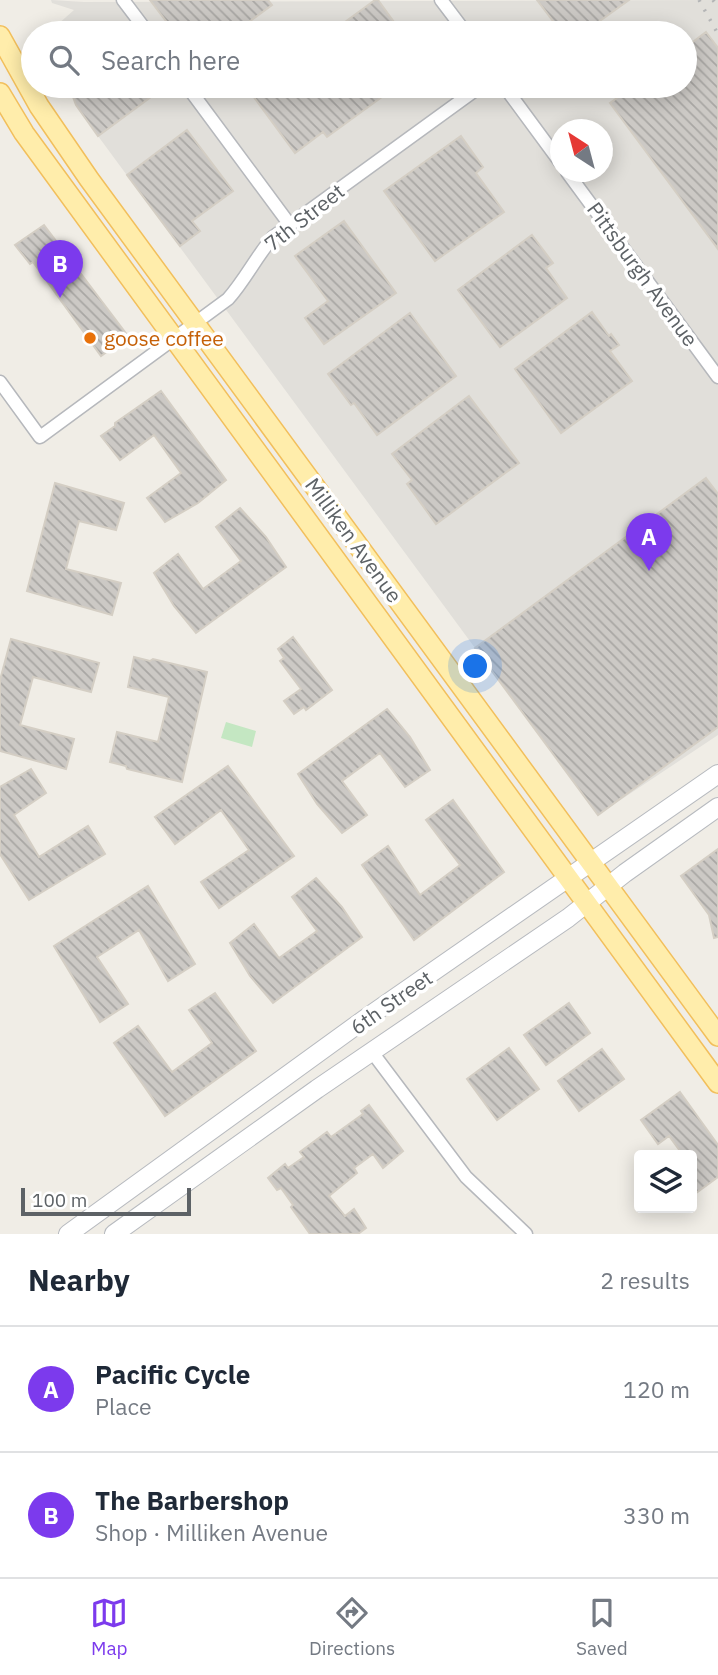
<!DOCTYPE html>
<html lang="en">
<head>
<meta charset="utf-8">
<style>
	body { margin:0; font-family:"IBM Plex Sans",sans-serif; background:#f6f6f7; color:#1f2937 }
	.controls { position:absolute; right:21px; bottom:21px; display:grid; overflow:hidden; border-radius:7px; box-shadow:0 4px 18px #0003 }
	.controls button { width:63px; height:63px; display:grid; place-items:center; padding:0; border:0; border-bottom:2px solid #e0e1e3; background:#fff; color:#1f2937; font:35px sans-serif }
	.compass { position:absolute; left:550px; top:119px; width:63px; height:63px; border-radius:50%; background:#fff; box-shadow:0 4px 18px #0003; rotate:324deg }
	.scale { position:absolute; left:21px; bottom:18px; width:170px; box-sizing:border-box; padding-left:7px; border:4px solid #5d6266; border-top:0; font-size:19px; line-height:24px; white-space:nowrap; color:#5d6266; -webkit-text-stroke:5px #fff; paint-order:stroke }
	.you { position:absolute; left:476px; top:667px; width:24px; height:24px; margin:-18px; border:5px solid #fff; border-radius:50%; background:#1a73e8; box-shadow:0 0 0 10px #1a73e833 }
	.badge { display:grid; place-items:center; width:46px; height:46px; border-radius:50%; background:#7c3aed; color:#fff; font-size:23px; font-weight:700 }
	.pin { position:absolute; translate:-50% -58px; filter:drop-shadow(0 2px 4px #0008) }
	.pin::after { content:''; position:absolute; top:37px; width:24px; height:21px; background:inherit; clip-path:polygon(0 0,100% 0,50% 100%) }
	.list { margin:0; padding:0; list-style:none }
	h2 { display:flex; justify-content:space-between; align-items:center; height:91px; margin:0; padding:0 28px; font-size:30px }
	h2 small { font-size:23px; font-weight:400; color:#747a83 }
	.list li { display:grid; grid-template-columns:46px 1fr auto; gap:21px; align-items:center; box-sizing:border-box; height:126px; padding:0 28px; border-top:2px solid #e0e1e3 }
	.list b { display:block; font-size:26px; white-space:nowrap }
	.list p { margin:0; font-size:23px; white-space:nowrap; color:#747a83 }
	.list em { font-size:23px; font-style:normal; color:#747a83 }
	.icon { flex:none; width:38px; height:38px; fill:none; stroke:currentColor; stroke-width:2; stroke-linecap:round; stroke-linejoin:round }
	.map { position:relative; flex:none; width:718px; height:1234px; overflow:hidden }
	.search { position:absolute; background:#fff; box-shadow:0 4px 18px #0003; left:21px; right:21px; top:21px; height:77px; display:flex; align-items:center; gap:18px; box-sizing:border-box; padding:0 24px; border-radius:38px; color:#747a83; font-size:26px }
	.sheet { height:343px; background:#fff }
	nav { display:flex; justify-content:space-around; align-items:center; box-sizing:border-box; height:98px; border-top:2px solid #e0e1e3; background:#fff; font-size:19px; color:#747a83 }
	nav a { display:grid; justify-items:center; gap:4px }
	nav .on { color:#7c3aed }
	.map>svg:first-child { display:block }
</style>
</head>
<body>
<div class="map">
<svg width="718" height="1234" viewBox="0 0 718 1234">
	<defs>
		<pattern id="building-back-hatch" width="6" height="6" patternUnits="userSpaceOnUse" patternTransform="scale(1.75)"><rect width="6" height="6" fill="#ccc9c5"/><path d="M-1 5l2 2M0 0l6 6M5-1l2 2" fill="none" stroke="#a9a7a4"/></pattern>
	</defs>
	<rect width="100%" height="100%" fill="#f0ede6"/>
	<!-- industrial -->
	<path fill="#e1dfda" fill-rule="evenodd" d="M51,0L84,2L718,0V735L598,815L98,136L76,105L68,86H685V33H48L74,10L52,3ZM560,130H602V172H560Z"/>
	<!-- pitch -->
	<path fill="#c4e7c2" d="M226,722L256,731L252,747L221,738Z"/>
	<!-- building -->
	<path fill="url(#building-back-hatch)" stroke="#d4cec4" stroke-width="2" d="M150,0H268L272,5L234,33H175Z
		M375,0H378L402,33H330Z
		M537,0H629L583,33H562Z
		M706,32L718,48V249L610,103L634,86H685V48Z
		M69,86H155L159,91L98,136L76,105Z
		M258,86H397L327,137L323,132L295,153L250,92Z
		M187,130L233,191L192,221L200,231L180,246L127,175Z
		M461,136L483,167L476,173L504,212L435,261L384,191Z
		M344,221L396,293L324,344L305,318L328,301L295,256Z
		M44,225L128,336L101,356L33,262L30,264L15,245Z
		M532,235L553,263L546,268L567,298L500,347L458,290Z
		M592,312L609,336L611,334L619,345L610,351L632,381L561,433L515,369Z
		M410,313L456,376L377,435L354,403L351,405L328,374Z
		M161,391L226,480L198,503L165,522L147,498L181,473L154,435L120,460L101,436L115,426V423Z
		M469,396L519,463L436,524L407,484L412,480L392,454Z
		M706,478L718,494V727L598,815L475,648Z
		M55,483L124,503L116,530L79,521L66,569L121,583L112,615L27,591Z
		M240,508L266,537L286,567L196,633L174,606L154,573L178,554L203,589L218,578L241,561L216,527Z
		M293,637L332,690L306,710L304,707L294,714L284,701L301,689L280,661L284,658L278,649Z
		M11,639L99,663L91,692L33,677L20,725L74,739L66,769L0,751V680Z
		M134,657L150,661L153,659L207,672L182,782L127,769L126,766L110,762L117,732L158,742L169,697L128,687Z
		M387,709L410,737L430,770L405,787L380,753L342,781L367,815L342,833L317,804L298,774Z
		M228,766L294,856L219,908L201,882L249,850L221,810L175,844L155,817Z
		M31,769L46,793L14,815L39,857L88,826L105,854L29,900L0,854V787Z
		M453,800L504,872L414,940L362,865L388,846L420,895L460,865L426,820Z
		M718,849V937L714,938L709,915L681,876Z
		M316,878L342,907L362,937L273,1003L250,976L230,943L254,924L279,958L317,931L292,897Z
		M148,886L195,964L168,981L139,930L97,957L128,1004L100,1022L54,946Z
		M215,993L256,1051L165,1116L114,1043L138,1026L172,1072L212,1043L189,1010Z
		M569,1003L590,1033L546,1065L524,1035Z
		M509,1048L539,1089L497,1120L467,1079Z
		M602,1049L624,1079L579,1111L558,1081Z
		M680,1092L718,1145V1177L692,1196V1155H683L669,1136L658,1144L641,1120Z
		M369,1105L403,1151L383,1168L373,1154L354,1168L357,1173L329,1196L345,1216L354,1209L366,1228L358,1234H310L291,1207L293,1205L281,1188L277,1190L268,1178L285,1164L288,1168L304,1157L300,1152L327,1132L331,1137L363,1114L361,1111Z"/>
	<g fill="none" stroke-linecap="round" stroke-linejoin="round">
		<defs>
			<path id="street" d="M123,0L148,33
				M441,0L466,33
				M187,86L290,225
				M504,86L560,162
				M567,172L718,377
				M0,382L40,437L228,299C245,280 256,257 273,237L481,86
				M372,1052L466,1177L526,1234"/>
			<path id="secondary" d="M68,1234L369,1016L718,774
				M114,1234L317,1089L568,918L625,873L718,807"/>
			<path id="primary" d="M0,36L39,106L89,179L718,1036
				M0,93L24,133L718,1083"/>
		</defs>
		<!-- street casing -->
		<use href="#street" stroke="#b6b8bc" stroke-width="15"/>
		<!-- secondary casing -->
		<use href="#secondary" stroke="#b7babf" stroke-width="20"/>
		<!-- primary casing -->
		<use href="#primary" stroke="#f2bf5c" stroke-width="22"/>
		<!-- street -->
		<use href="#street" stroke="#fff" stroke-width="12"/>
		<!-- secondary -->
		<use href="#secondary" stroke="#fff" stroke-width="18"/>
		<!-- primary -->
		<use href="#primary" stroke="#ffedab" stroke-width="19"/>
		<!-- rail -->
		<path stroke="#b4b5b6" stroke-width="3.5" stroke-dasharray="2 9" stroke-linecap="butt" d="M699,0L718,34
			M713,0L718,7"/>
	</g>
	<!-- markers -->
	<circle fill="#e8710a" stroke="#fff" stroke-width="2.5" cx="90" cy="338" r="7"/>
	<g text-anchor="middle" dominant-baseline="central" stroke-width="7" stroke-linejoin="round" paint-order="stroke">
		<!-- street labels -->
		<g font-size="21" fill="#5d6266" stroke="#fff">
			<text transform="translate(304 217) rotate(-38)">7th Street</text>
			<text transform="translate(643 274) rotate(54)">Pittsburgh Avenue</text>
			<text transform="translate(354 540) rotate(54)">Milliken Avenue</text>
			<text transform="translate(391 1002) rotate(-35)">6th Street</text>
		</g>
		<!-- food labels -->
		<g font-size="21" fill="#c56008" stroke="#fff" text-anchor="start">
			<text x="104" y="338">goose coffee</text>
		</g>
	</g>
</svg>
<div class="controls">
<button><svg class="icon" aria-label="layers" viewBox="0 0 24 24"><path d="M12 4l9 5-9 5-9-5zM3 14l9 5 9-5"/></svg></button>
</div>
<svg class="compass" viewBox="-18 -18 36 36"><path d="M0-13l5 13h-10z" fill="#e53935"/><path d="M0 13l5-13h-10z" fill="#747a83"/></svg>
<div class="scale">100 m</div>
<div class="you"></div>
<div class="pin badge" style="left:649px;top:571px">A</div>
<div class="pin badge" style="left:60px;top:298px">B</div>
<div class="search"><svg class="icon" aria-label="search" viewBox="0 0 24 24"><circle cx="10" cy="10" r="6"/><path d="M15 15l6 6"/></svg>Search here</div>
</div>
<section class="sheet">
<h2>Nearby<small>2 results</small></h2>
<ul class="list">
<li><span class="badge">A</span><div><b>Pacific Cycle</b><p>Place</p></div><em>120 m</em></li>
<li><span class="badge">B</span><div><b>The Barbershop</b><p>Shop · Milliken Avenue</p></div><em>330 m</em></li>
</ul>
</section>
<nav>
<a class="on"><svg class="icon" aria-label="map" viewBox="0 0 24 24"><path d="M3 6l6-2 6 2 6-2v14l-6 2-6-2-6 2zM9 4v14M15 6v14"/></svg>Map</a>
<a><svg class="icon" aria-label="directions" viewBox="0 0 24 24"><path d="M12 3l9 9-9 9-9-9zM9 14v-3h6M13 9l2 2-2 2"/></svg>Directions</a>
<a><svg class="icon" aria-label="saved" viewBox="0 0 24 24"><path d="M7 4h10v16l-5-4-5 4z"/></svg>Saved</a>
</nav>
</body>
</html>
